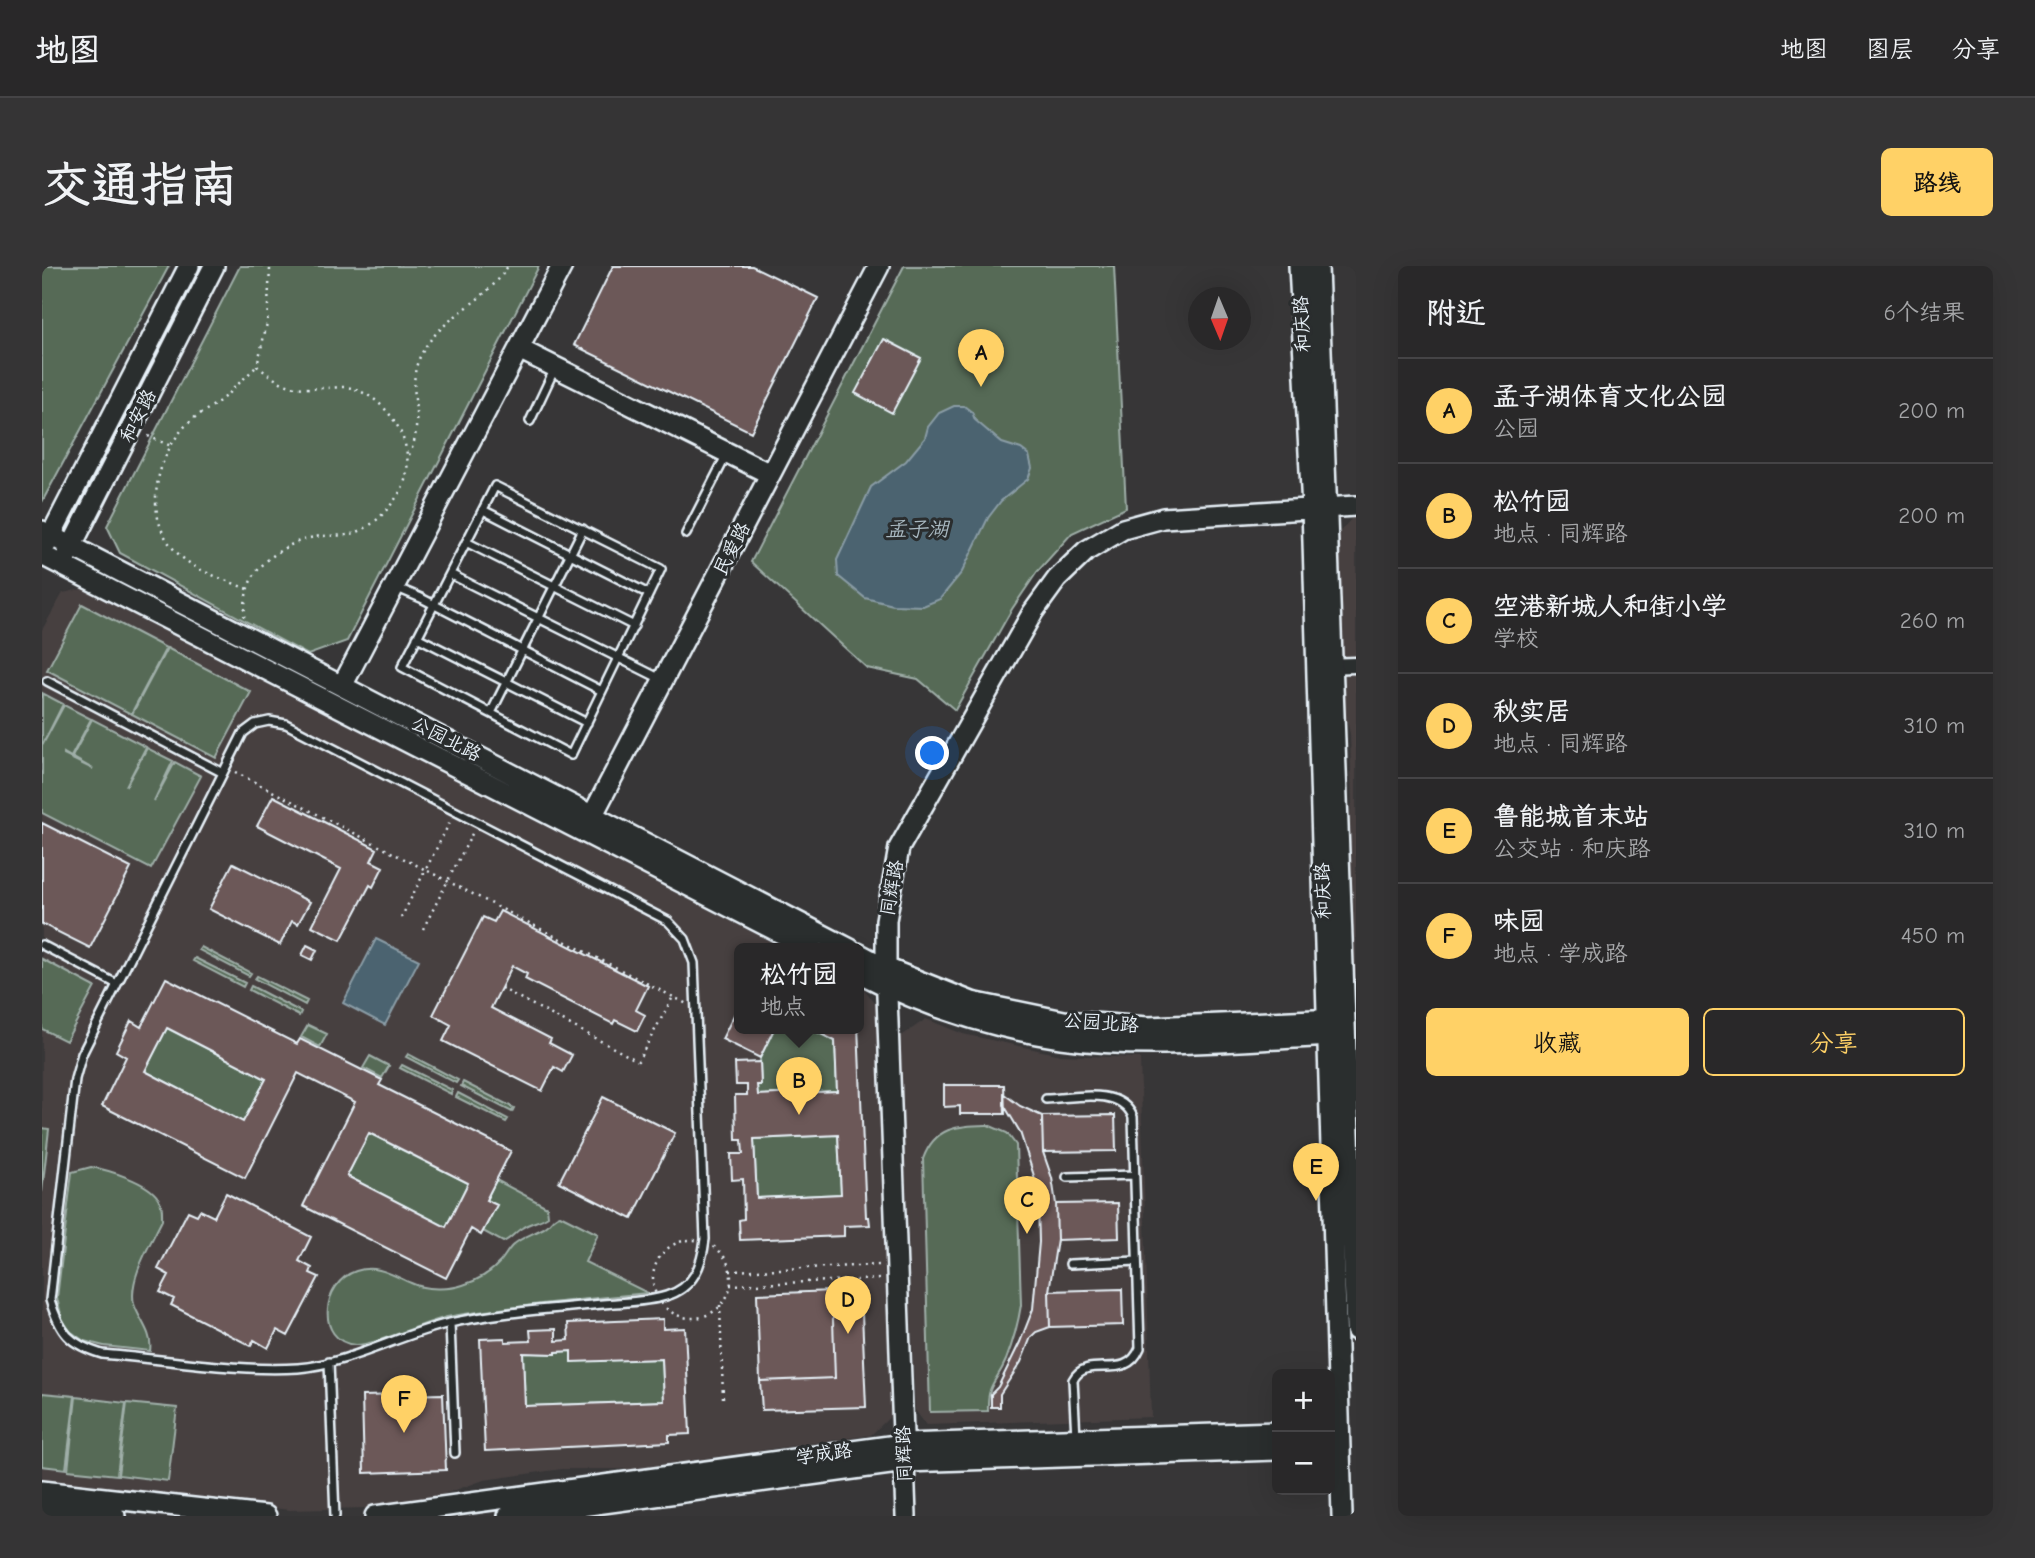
<!DOCTYPE html>
<html lang="zh">
<head>
<meta charset="utf-8">
<style>
	body { margin:0; font-family:"Comic Neue","LXGW WenKai TC",sans-serif; background:#353435; color:#f1f3f6 }
	.controls { position:absolute; right:21px; bottom:21px; display:grid; overflow:hidden; border-radius:10px; box-shadow:0 7px 28px #0002 }
	.controls button { width:63px; height:63px; display:grid; place-items:center; padding:0; border:0; border-bottom:2px solid #454446; background:#292829; color:#f1f3f6; font:35px sans-serif }
	.compass { position:absolute; left:1146px; top:21px; width:63px; height:63px; border-radius:50%; background:#292829; box-shadow:0 7px 28px #0002; rotate:178deg }
	.you { position:absolute; left:891px; top:488px; width:24px; height:24px; margin:-18px; border:5px solid #fff; border-radius:50%; background:#1a73e8; box-shadow:0 0 0 10px #1a73e833 }
	.badge { display:grid; place-items:center; width:46px; height:46px; border-radius:50%; background:#ffd166; color:#111; font-size:23px; font-weight:700 }
	.pin { position:absolute; translate:-50% -58px; filter:drop-shadow(0 2px 4px #0008) }
	.pin::after { content:''; position:absolute; top:37px; width:24px; height:21px; background:inherit; clip-path:polygon(0 0,100% 0,50% 100%) }
	.popup { position:absolute; left:692px; top:677px; width:130px; height:91px; box-sizing:border-box; display:grid; place-content:center; border-radius:10px; background:#292829; filter:drop-shadow(0 2px 5px #0005); font-size:23px; white-space:nowrap; color:#a5a6a8 }
	.popup b { font-size:26px; color:#f1f3f6 }
	.popup::after { content:''; position:absolute; left:50%; top:100%; margin-left:-14px; border:14px solid transparent; border-top-color:#292829 }
	.list { margin:0; padding:0; list-style:none }
	h2 { display:flex; justify-content:space-between; align-items:center; height:91px; margin:0; padding:0 28px; font-size:30px }
	h2 small { font-size:23px; font-weight:400; color:#a5a6a8 }
	.list li { display:grid; grid-template-columns:46px 1fr auto; gap:21px; align-items:center; box-sizing:border-box; height:105px; padding:0 28px; border-top:2px solid #454446 }
	.list b { display:block; font-size:26px; white-space:nowrap }
	.list p { margin:0; font-size:23px; white-space:nowrap; color:#a5a6a8 }
	.list em { font-size:23px; font-style:normal; color:#a5a6a8 }
	.actions { display:flex; gap:14px; padding:21px 28px }
	.actions a { flex:1; padding:16px 0; border:2px solid #ffd166; border-radius:10px; text-align:center; font-size:24px; color:#ffd166 }
	.actions .main { background:#ffd166; color:#111 }
	.map { position:relative; flex:none; width:1314px; height:1250px; overflow:hidden; border-radius:10px }
	header { display:flex; align-items:center; gap:42px; box-sizing:border-box; height:98px; padding:0 35px; background:#292829; border-bottom:2px solid #454446 }
	header strong { font-size:33px }
	nav { display:flex; gap:38px; margin-inline-start:auto; font-size:24px }
	.intro { display:flex; align-items:center; justify-content:space-between; box-sizing:border-box; height:168px; padding:0 42px }
	h1 { margin:0; font-size:49px }
	.button { padding:18px 32px; border-radius:10px; background:#ffd166; color:#111; font-size:24px; font-weight:700 }
	main { display:flex; gap:42px; padding:0 42px }
	aside { flex:1; background:#292829; border-radius:10px; box-shadow:0 7px 28px #0002 }
	.map>svg:first-child { display:block }
</style>
</head>
<body>
<header>
<strong>地图</strong>
<nav><a>地图</a><a>图层</a><a>分享</a></nav>
</header>
<div class="intro"><h1>交通指南</h1><a class="button">路线</a></div>
<main>
<div class="map">
<svg width="1314" height="1250" viewBox="0 0 1314 1250">
	<rect width="100%" height="100%" fill="#373637"/>
	<filter id="ink" filterUnits="userSpaceOnUse"><feTurbulence type="fractalNoise" baseFrequency=".0143" numOctaves="2"/><feDisplacementMap in="SourceGraphic" scale="14" xChannelSelector="R" yChannelSelector="G"/><feConvolveMatrix kernelMatrix="1 2 1 2 8 2 1 2 1" color-interpolation-filters="sRGB"/></filter>
	<g filter="url(#ink)">
		<!-- built -->
		<path fill="#474041" d="M1310,252H1314V725L1309,721L1303,574L1310,537L1308,468L1299,428L1294,270Z
			M44,322L743,683H698V763H816L817,721L823,724L838,744L853,1146L829,1169L589,1203H520L442,1214L385,1234L323,1242L248,1244L0,1214V364L21,327Z
			M884,753L921,768L1019,789L1098,792L1109,1151L884,1159L873,1144L858,771Z"/>
		<!-- green -->
		<path fill="#566b57" stroke="#9faea8" stroke-width="2" d="M0,0H127L0,236Z
			M198,0H497L305,375L266,389L78,287L65,260Z
			M862,0H1072L1084,242L1030,267L995,306L970,343L913,444L876,413L825,402L709,296Z
			M40,338L124,382L89,448L5,404Z
			M125,382L209,426L174,492L90,448Z
			M0,427L21,438L1,478L22,439L49,453L29,491L22,487V489L51,503L30,491L50,453L104,481L84,520L105,482L131,495L112,535L133,496L159,510L109,603L0,547Z
			M159,681L209,707L207,710L157,684Z
			M153,692L203,717L201,721L151,695Z
			M0,693L53,721L24,775L0,763Z
			M215,710L265,735L263,739L213,713Z
			M209,720L259,746L257,750L207,724Z
			M266,759L285,768L278,781L259,771Z
			M125,762L224,813L201,856L103,805Z
			M732,763H769L793,775L795,825L716,829L715,819L719,818L718,792Z
			M366,788L416,814L414,817L364,791Z
			M328,790L347,800L340,812L321,802Z
			M360,799L410,824L409,828L358,802Z
			M421,816L472,842L470,846L419,820Z
			M416,827L466,853L464,856L414,831Z
			M946,859L965,867L974,879L979,1039C976,1058 971,1076 964,1094C954,1118 945,1116 946,1145L888,1146L881,893C893,860 916,860 946,859Z
			M0,862L7,863L0,926Z
			M327,867L426,917L404,961L305,910Z
			M796,869L799,928L715,932L712,873Z
			M49,901C67,904 106,916 116,932C121,938 120,947 120,954C109,977 86,1013 92,1038C97,1054 111,1067 108,1085L62,1080L42,1075L28,1065L20,1053L15,1032L30,906Z
			M454,914L505,941L506,950C498,956 488,956 480,962C473,966 469,973 461,976L441,965L454,939L444,934Z
			M518,949L556,968L543,996L606,1027C554,1032 503,1037 452,1044C437,1046 420,1048 405,1051C384,1056 331,1080 313,1079C273,1075 280,1016 314,1005C336,998 350,1009 369,1017C383,1024 407,1024 421,1019C434,1015 448,1007 457,997C462,992 465,985 470,980C479,971 491,968 502,962C509,958 510,951 518,949Z
			M529,1085V1095L620,1093L622,1135L483,1140L481,1087L513,1088L514,1086Z
			M0,1127L33,1130L24,1203L0,1200Z
			M34,1131L84,1137L75,1209L26,1204Z
			M85,1137L135,1142L126,1215L76,1209Z"/>
		<!-- water -->
		<path fill="#4b646f" stroke="#8a9ca6" stroke-width="2" d="M912,140H922L930,146L933,154L960,177L979,183L987,189L990,202L986,213L959,235L946,252L920,306L898,333L881,340L851,339L823,332L796,310L795,294L829,221L864,195L883,172L886,161L897,147Z
			M334,673L377,694L343,759L301,737Z"/>
		<!-- building -->
		<path fill="#6c5959" stroke="#e8f1f8" stroke-width="2" fill-rule="evenodd" d="M571,0H710L776,32L709,166L532,79Z
			M842,73L879,92L850,147L813,127Z
			M231,530L335,583L329,595L341,601L331,621L328,619L299,674L270,660L299,603L215,560Z
			M0,557L89,602L48,682L0,658Z
			M191,597L268,636L256,658L250,655L238,679L167,643Z
			M458,645L606,720L594,744L603,749L595,765L573,754L571,758L483,713L485,708L470,700L449,742L509,773L507,777L530,789L521,806L512,801L500,825L401,775L409,759L391,749L441,651L452,656Z
			M265,679L275,684L270,694L260,689Z
			M124,712L255,778L258,773L340,814L337,819L469,885L444,934L455,939L439,969L429,963L404,1012L261,940L313,836L256,807L203,912L60,840L84,791L74,785L89,755L99,761ZM125,762L224,813L201,856L103,805ZM327,867L426,917L404,961L305,910Z
			M698,737V763H732L718,792L680,773Z
			M816,760L824,951H827L828,959L802,960V970L698,974L697,954L702,953L701,913L690,914L689,888H701L700,874H694L693,829H705V819H694L693,797L718,796L719,819H715L716,829L795,825L793,775L769,763H816ZM796,869L799,928L715,932L712,873Z
			M902,819H962L963,848H918V840L902,841Z
			M962,828L978,840L1000,850L1001,886L1010,912L1014,938L1015,974L1007,1025L1008,1061L994,1066L989,1071L979,1096L958,1128V1141H949V1128L956,1121L978,1076L991,1043L997,976L996,937L992,910L978,866L962,839Z
			M561,831L633,867L590,953L517,916Z
			M1073,849L1074,885L1001,886L1000,850Z
			M184,927L269,971L257,995L270,1002L268,1007L277,1011L246,1070L235,1064L226,1082L212,1074L209,1080L129,1039L132,1033L118,1026L127,1009L116,1003L146,945L155,949L158,944L172,951Z
			M1076,937L1077,972L1015,974L1014,938Z
			M1080,1023L1081,1059L1008,1061L1007,1025Z
			M819,1024L824,1141L720,1144L718,1115L793,1112L790,1025Z
			M790,1025L793,1112L718,1115L715,1028Z
			M621,1053V1063L643,1062L648,1168L627,1169V1176L443,1185L438,1073L463,1072V1076L489,1075L488,1064L514,1063V1075L527,1074L526,1057ZM529,1085V1096L620,1093L622,1135L483,1140L481,1087L514,1088V1086Z
			M401,1128L404,1204L322,1207L320,1130Z"/>
		<g fill="none" stroke-linecap="round" stroke-linejoin="round">
			<defs>
				<path id="lane" d="M488,155L513,102
					M453,220L619,303L529,489L360,401Z
					M441,244L607,328
					M644,268L685,188
					M424,276L592,360
					M408,308L621,414
					M353,321L379,332L560,425
					M375,371L545,457
					M5,415L181,507
					M449,447L541,263
					M227,455L244,458L626,655L643,673L652,697L663,973C660,999 652,1022 624,1030C605,1036 581,1036 561,1038C511,1043 458,1046 408,1057C358,1068 307,1098 256,1102C195,1106 122,1093 60,1088C27,1078 18,1067 8,1034L33,813L40,788L201,467L213,458Z
					M0,679L75,718
					M1004,833C1032,832 1078,820 1091,851L1098,1082C1083,1118 1046,1086 1031,1114L1034,1171
					M1025,911L1093,909
					M1028,998L1095,995
					M408,1057L413,1187
					M287,1096L293,1250"/>
				<path id="street" d="M1280,400L1314,399"/>
				<path id="secondary" d="M1257,0L1270,242L1300,1250
					M1276,0L1314,1064
					M477,83L728,208
					M0,265L808,683
					M4,279L147,0
					M0,289L770,683
					M25,289L172,0
					M300,420L520,0
					M546,558L837,0
					M816,687L844,702L930,736L1022,755L1106,761L1295,753
					M816,706C880,739 949,762 1019,772C1110,785 1206,773 1297,770
					M0,1225L224,1250
					M0,1242L73,1250
					M333,1250L862,1178L1235,1166
					M466,1250L863,1196L1235,1184
					M864,1250L844,702V654L857,582L991,346L1015,313L1044,285L1081,263L1121,252L1314,240"/>
			</defs>
			<!-- lane casing -->
			<use href="#lane" stroke="#e8f1f8" stroke-width="12"/>
			<!-- street casing -->
			<use href="#street" stroke="#e8f1f8" stroke-width="19"/>
			<!-- secondary casing -->
			<use href="#secondary" stroke="#e8f1f8" stroke-width="24"/>
			<!-- path -->
			<path stroke="#e8f1f8" stroke-width="2.5" stroke-dasharray="2 5" stroke-linecap="butt" d="M106,170L129,180
				M367,189C384,156 364,122 377,93C395,51 444,38 466,0
				M205,323C185,314 159,307 142,293C98,258 111,194 145,158C154,149 166,144 176,136C190,125 202,112 215,100
				M202,351C203,343 203,333 205,325C212,297 247,275 273,271C287,268 301,272 315,266C331,260 344,246 354,232C383,193 353,134 309,122C302,120 291,122 283,122C249,123 242,121 215,100L225,57L228,3L226,0
				M193,506L645,738
				M359,652L410,552
				M381,663L432,564
				M459,722L596,795L631,731
				M611 1013a39 39 0 1 1 78 0a39 39 0 1 1-78 0Z
				M688,1005L838,999
				M688,1019L839,1013
				M678,1039L681,1132"/>
			<!-- lane -->
			<use href="#lane" stroke="#2a2d2e" stroke-width="7"/>
			<!-- street -->
			<use href="#street" stroke="#2a2d2e" stroke-width="14"/>
			<!-- secondary -->
			<use href="#secondary" stroke="#2a2d2e" stroke-width="19"/>
		</g>
	</g>
	<g text-anchor="middle" dominant-baseline="central" stroke-width="6" stroke-linejoin="round" paint-order="stroke">
		<!-- street labels -->
		<g font-size="19" fill="#e8f1f8" stroke="#2a2d2e">
			<text transform="translate(1260 58) rotate(-93)">和庆路</text>
			<text transform="translate(96 150) rotate(-63)">和安路</text>
			<text transform="translate(690 283) rotate(-63)">民爱路</text>
			<text transform="translate(404 473) rotate(27)">公园北路</text>
			<text transform="translate(850 622) rotate(-80)">同辉路</text>
			<text transform="translate(1281 625) rotate(-92)">和庆路</text>
			<text transform="translate(1059 757) rotate(4)">公园北路</text>
			<text transform="translate(782 1188) rotate(-8)">学成路</text>
			<text transform="translate(862 1188) rotate(-92)">同辉路</text>
		</g>
		<!-- water labels -->
		<g font-size="21" font-style="italic" fill="#a9b9c1" stroke="#2a2d2e">
			<text x="875" y="263">孟子湖</text>
		</g>
	</g>
</svg>
<div class="controls">
<button>+</button>
<button>−</button>
</div>
<svg class="compass" viewBox="-18 -18 36 36"><path d="M0-13l5 13h-10z" fill="#e53935"/><path d="M0 13l5-13h-10z" fill="#a5a6a8"/></svg>
<div class="you"></div>
<div class="pin badge" style="left:939px;top:121px">A</div>
<div class="pin badge" style="left:757px;top:849px">B</div>
<div class="popup"><b>松竹园</b>地点</div>
<div class="pin badge" style="left:985px;top:968px">C</div>
<div class="pin badge" style="left:806px;top:1068px">D</div>
<div class="pin badge" style="left:1274px;top:935px">E</div>
<div class="pin badge" style="left:362px;top:1167px">F</div>
</div>
<aside>
<h2>附近<small>6个结果</small></h2>
<ul class="list">
<li><span class="badge">A</span><div><b>孟子湖体育文化公园</b><p>公园</p></div><em>200 m</em></li>
<li><span class="badge">B</span><div><b>松竹园</b><p>地点 · 同辉路</p></div><em>200 m</em></li>
<li><span class="badge">C</span><div><b>空港新城人和街小学</b><p>学校</p></div><em>260 m</em></li>
<li><span class="badge">D</span><div><b>秋实居</b><p>地点 · 同辉路</p></div><em>310 m</em></li>
<li><span class="badge">E</span><div><b>鲁能城首末站</b><p>公交站 · 和庆路</p></div><em>310 m</em></li>
<li><span class="badge">F</span><div><b>味园</b><p>地点 · 学成路</p></div><em>450 m</em></li>
</ul>
<div class="actions"><a class="main">收藏</a><a>分享</a></div>
</aside>
</main>
</body>
</html>
